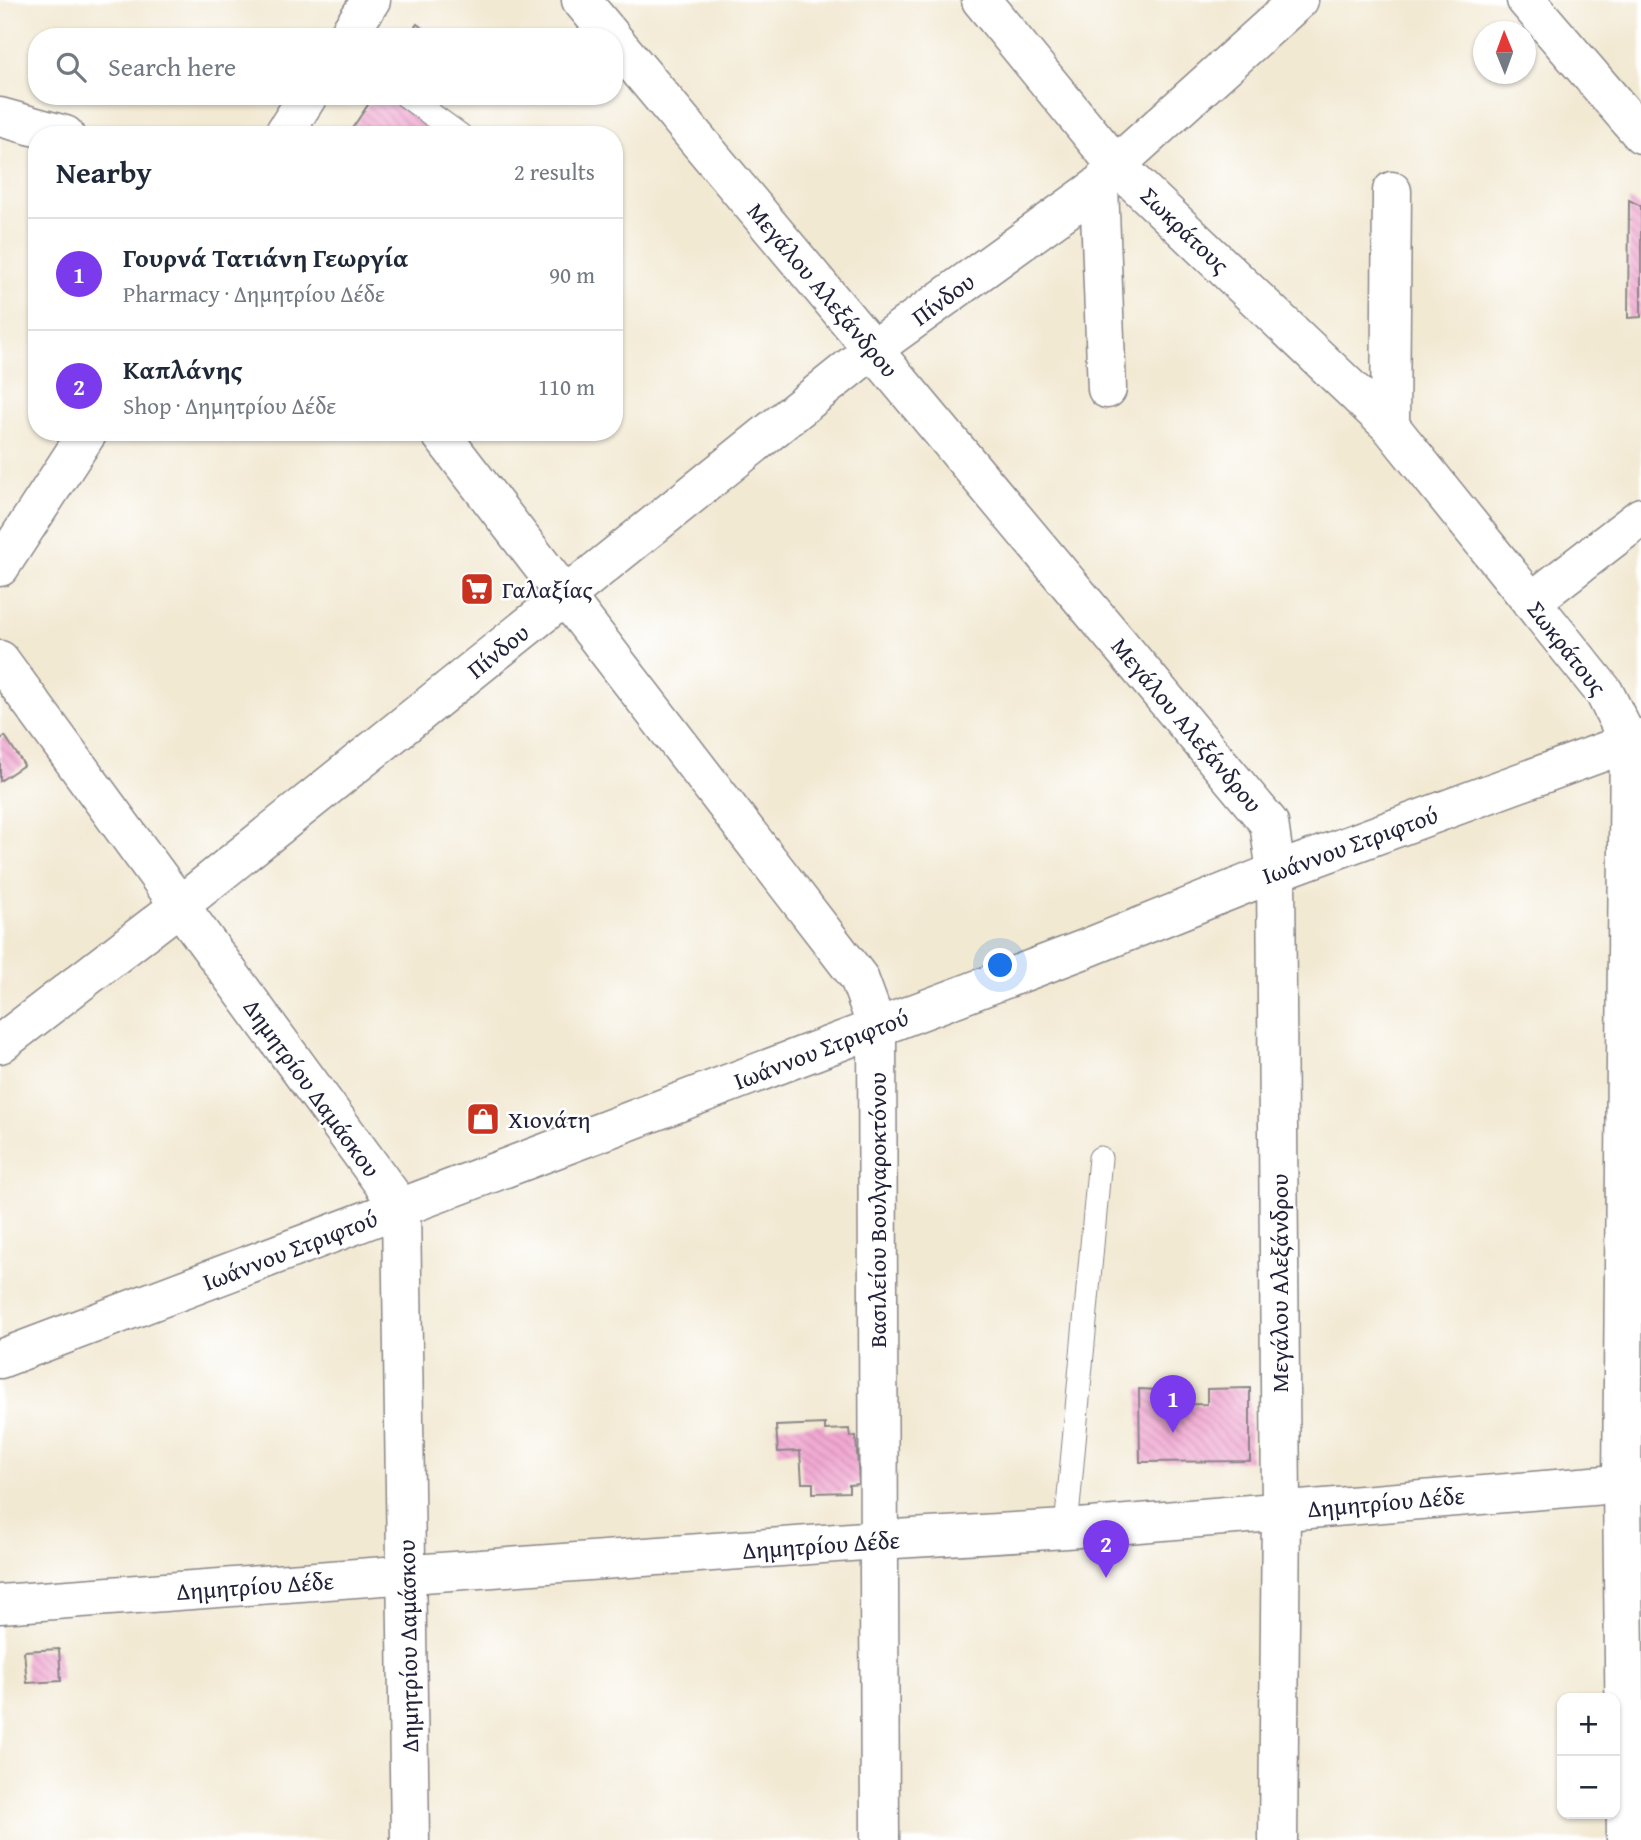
<!DOCTYPE html>
<html lang="en">
<head>
<meta charset="utf-8">
<style>
	body { margin:0; font-family:"Gentium Book Plus",serif; background:#f2f2f3; color:#1f2937 }
	.controls { position:absolute; right:21px; bottom:21px; display:grid; overflow:hidden; border-radius:14px; box-shadow:0 2px 5px #0004 }
	.controls button { width:63px; height:63px; display:grid; place-items:center; padding:0; border:0; border-bottom:2px solid #e0e1e3; background:#fff; color:#1f2937; font:35px sans-serif }
	.compass { position:absolute; left:1473px; top:21px; width:63px; height:63px; border-radius:50%; background:#fff; box-shadow:0 2px 5px #0004; rotate:359deg }
	.you { position:absolute; left:1001px; top:966px; width:24px; height:24px; margin:-18px; border:5px solid #fff; border-radius:50%; background:#1a73e8; box-shadow:0 0 0 10px #1a73e833 }
	.badge { display:grid; place-items:center; width:46px; height:46px; border-radius:50%; background:#7c3aed; color:#fff; font-size:23px; font-weight:700 }
	.pin { position:absolute; translate:-50% -58px; filter:drop-shadow(0 2px 4px #0008) }
	.pin::after { content:''; position:absolute; top:37px; width:24px; height:21px; background:inherit; clip-path:polygon(0 0,100% 0,50% 100%) }
	.list { margin:0; padding:0; list-style:none }
	h2 { display:flex; justify-content:space-between; align-items:center; height:91px; margin:0; padding:0 28px; font-size:30px }
	h2 small { font-size:23px; font-weight:400; color:#747a83 }
	.list li { display:grid; grid-template-columns:46px 1fr auto; gap:21px; align-items:center; box-sizing:border-box; height:112px; padding:0 28px; border-top:2px solid #e0e1e3 }
	.list b { display:block; font-size:26px; white-space:nowrap }
	.list p { margin:0; font-size:23px; white-space:nowrap; color:#747a83 }
	.list em { font-size:23px; font-style:normal; color:#747a83 }
	.icon { flex:none; width:38px; height:38px; fill:none; stroke:currentColor; stroke-width:2; stroke-linecap:round; stroke-linejoin:round }
	.map { position:relative; flex:none; width:1641px; height:1840px; overflow:hidden }
	.search { position:absolute; background:#fff; box-shadow:0 2px 5px #0004; left:28px; top:28px; width:595px; height:77px; display:flex; align-items:center; gap:18px; box-sizing:border-box; padding:0 24px; border-radius:28px; color:#747a83; font-size:26px }
	.panel { position:absolute; background:#fff; box-shadow:0 2px 5px #0004; left:28px; top:126px; width:595px; height:315px; border-radius:28px }
	.map>svg:first-child { display:block }
</style>
</head>
<body>
<div class="map">
<svg width="1641" height="1840" viewBox="0 0 1641 1840">
	<defs>
		<pattern id="building-back-hatch" width="6" height="6" patternUnits="userSpaceOnUse" patternTransform="scale(1.75)"><rect width="6" height="6" fill="#f1a8d1"/><path d="M-1 5l2 2M0 0l6 6M5-1l2 2" fill="none" stroke="#ce90b4"/></pattern>
	</defs>
	<rect width="100%" height="100%" fill="#fff"/>
	<filter id="ink" filterUnits="userSpaceOnUse"><feTurbulence type="fractalNoise" baseFrequency=".0143" numOctaves="2"/><feDisplacementMap in="SourceGraphic" scale="14" xChannelSelector="R" yChannelSelector="G"/><feConvolveMatrix kernelMatrix="1 2 1 2 8 2 1 2 1" color-interpolation-filters="sRGB"/></filter>
	<filter id="wash" filterUnits="userSpaceOnUse"><feTurbulence type="fractalNoise" baseFrequency=".00686" numOctaves="4" result="noise"/><feDisplacementMap in="SourceGraphic" scale="28" xChannelSelector="R" yChannelSelector="G"/><feGaussianBlur stdDeviation="1.57" result="paint"/><feColorMatrix in="noise" values="0 0 0 0 0 0 0 0 0 0 0 0 0 0 0 0 0 1.4 0 .05"/><feComposite in="paint" operator="in"/></filter>
	<g filter="url(#wash)">
		<rect width="100%" height="100%" fill="#f2e9d3"/>
		<g id="blocks">
			<!-- building -->
			<path fill="url(#building-back-hatch)" d="M417,24L435,37H408Z
				M374,96H388L432,127L427,135H352L349,133Z
				M1629,200L1641,206V317L1628,318Z
				M5,736L24,765L0,781V740Z
				M1250,1388V1461L1140,1462L1139,1389L1159,1390V1405L1207,1404V1389Z
				M825,1424V1430L849,1429L850,1437L856,1436L859,1484L849,1485V1492L813,1493V1483H802L800,1451L778,1452L776,1426Z
				M59,1649L61,1681L27,1683L24,1651Z"/>
		</g>
	</g>
	<g filter="url(#ink)">
		<use href="#blocks" fill-opacity="0" stroke="#8a8687" stroke-width="2"/>
		<g fill="none" stroke-linecap="round" stroke-linejoin="round">
			<defs>
				<path id="service" d="M406,96L460,135
					M1066,1529L1100,1158"/>
				<path id="minor" d="M581,0L612,37
					M981,0L1116,165L1390,426L1604,692L1629,742L1622,1483L1626,1840
					M614,40L1269,823L1276,872L1281,1510L1278,1840
					M0,117L65,135
					M1099,186L1107,389
					M1390,426L1392,191
					M439,432L859,978L877,1027L880,1840
					M1531,602L1641,517
					M0,660L401,1208L410,1840
					M0,1044L179,906L873,349L1099,186L1116,165L1299,0
					M0,1359L1082,950L1276,872L1641,738"/>
				<path id="tertiary" d="M347,37L371,0
					M283,135L308,96
					M0,567L88,432
					M0,1604L878,1540L1066,1529L1641,1482"/>
				<path id="secondary" d="M1526,0L1641,134"/>
			</defs>
			<!-- service casing -->
			<use href="#service" stroke="#8a8687" stroke-width="25"/>
			<!-- minor casing -->
			<use href="#minor" stroke="#8a8687" stroke-width="41"/>
			<!-- tertiary casing -->
			<use href="#tertiary" stroke="#8a8687" stroke-width="41"/>
			<!-- secondary casing -->
			<use href="#secondary" stroke="#8a8687" stroke-width="41"/>
			<!-- service -->
			<use href="#service" stroke="#fff" stroke-width="23"/>
			<!-- minor -->
			<use href="#minor" stroke="#fff" stroke-width="38"/>
			<!-- tertiary -->
			<use href="#tertiary" stroke="#fff" stroke-width="38"/>
			<!-- secondary -->
			<use href="#secondary" stroke="#fff" stroke-width="38"/>
		</g>
	</g>
	<!-- icons -->
	<defs>
		<symbol id="supermarket-square" viewBox="-11 -11 22 22"><rect x="-9" y="-9" width="18" height="18" rx="4" fill="#c8321e" stroke="#fff"/><path d="M-6-5.5h2.5l.6 2H6L4.5 2H-2.5L-4.4-4H-6ZM-1.5 3.2a1.3 1.3 0 1 0 .1 0ZM3 3.2a1.3 1.3 0 1 0 .1 0Z" fill="#fff"/></symbol>
		<symbol id="shop-square" viewBox="-11 -11 22 22"><rect x="-9" y="-9" width="18" height="18" rx="4" fill="#c8321e" stroke="#fff"/><path d="M-5-2.5h2.3a2.7 3.5 0 0 1 5.4 0H5L5.5 6h-11ZM-1.5-2.5h3a1.5 2.3 0 0 0-3 0Z" fill="#fff"/></symbol>
	</defs>
	<g fill-rule="evenodd">
		<use href="#supermarket-square" x="458" y="570" width="38" height="38"/>
		<use href="#shop-square" x="464" y="1100" width="38" height="38"/>
	</g>
	<g text-anchor="middle" dominant-baseline="central" stroke-width="5" stroke-linejoin="round" paint-order="stroke">
		<!-- street labels -->
		<g font-size="24" fill="#22223b" stroke="#fff">
			<text transform="translate(1185 230) rotate(44)">Σωκράτους</text>
			<text transform="translate(823 290) rotate(50)">Μεγάλου Αλεξάνδρου</text>
			<text transform="translate(943 299) rotate(-36)">Πίνδου</text>
			<text transform="translate(1567 648) rotate(52)">Σωκράτους</text>
			<text transform="translate(498 651) rotate(-39)">Πίνδου</text>
			<text transform="translate(1187 725) rotate(50)">Μεγάλου Αλεξάνδρου</text>
			<text transform="translate(1350 845) rotate(-20)">Ιωάννου Στριφτού</text>
			<text transform="translate(821 1049) rotate(-21)">Ιωάννου Στριφτού</text>
			<text transform="translate(312 1088) rotate(54)">Δημητρίου Δαμάσκου</text>
			<text transform="translate(877 1210) rotate(-90)">Βασιλείου Βουλγαροκτόνου</text>
			<text transform="translate(290 1250) rotate(-21)">Ιωάννου Στριφτού</text>
			<text transform="translate(1279 1283) rotate(-90)">Μεγάλου Αλεξάνδρου</text>
			<text transform="translate(1386 1502) rotate(-5)">Δημητρίου Δέδε</text>
			<text transform="translate(821 1545) rotate(-4)">Δημητρίου Δέδε</text>
			<text transform="translate(255 1586) rotate(-4)">Δημητρίου Δέδε</text>
			<text transform="translate(408 1646) rotate(-91)">Δημητρίου Δαμάσκου</text>
		</g>
		<!-- poi labels -->
		<g font-size="24" fill="#22223b" stroke="#fff" text-anchor="start">
			<text x="502" y="589">Γαλαξίας</text>
			<text x="508" y="1119">Χιονάτη</text>
		</g>
	</g>
</svg>
<div class="controls">
<button>+</button>
<button>−</button>
</div>
<svg class="compass" viewBox="-18 -18 36 36"><path d="M0-13l5 13h-10z" fill="#e53935"/><path d="M0 13l5-13h-10z" fill="#747a83"/></svg>
<div class="you"></div>
<div class="pin badge" style="left:1173px;top:1433px">1</div>
<div class="pin badge" style="left:1106px;top:1578px">2</div>
<div class="search"><svg class="icon" aria-label="search" viewBox="0 0 24 24"><circle cx="10" cy="10" r="6"/><path d="M15 15l6 6"/></svg>Search here</div>
<section class="panel">
<h2>Nearby<small>2 results</small></h2>
<ul class="list">
<li><span class="badge">1</span><div><b>Γουρνά Τατιάνη Γεωργία</b><p>Pharmacy · Δημητρίου Δέδε</p></div><em>90 m</em></li>
<li><span class="badge">2</span><div><b>Καπλάνης</b><p>Shop · Δημητρίου Δέδε</p></div><em>110 m</em></li>
</ul>
</section>
</div>
</body>
</html>
